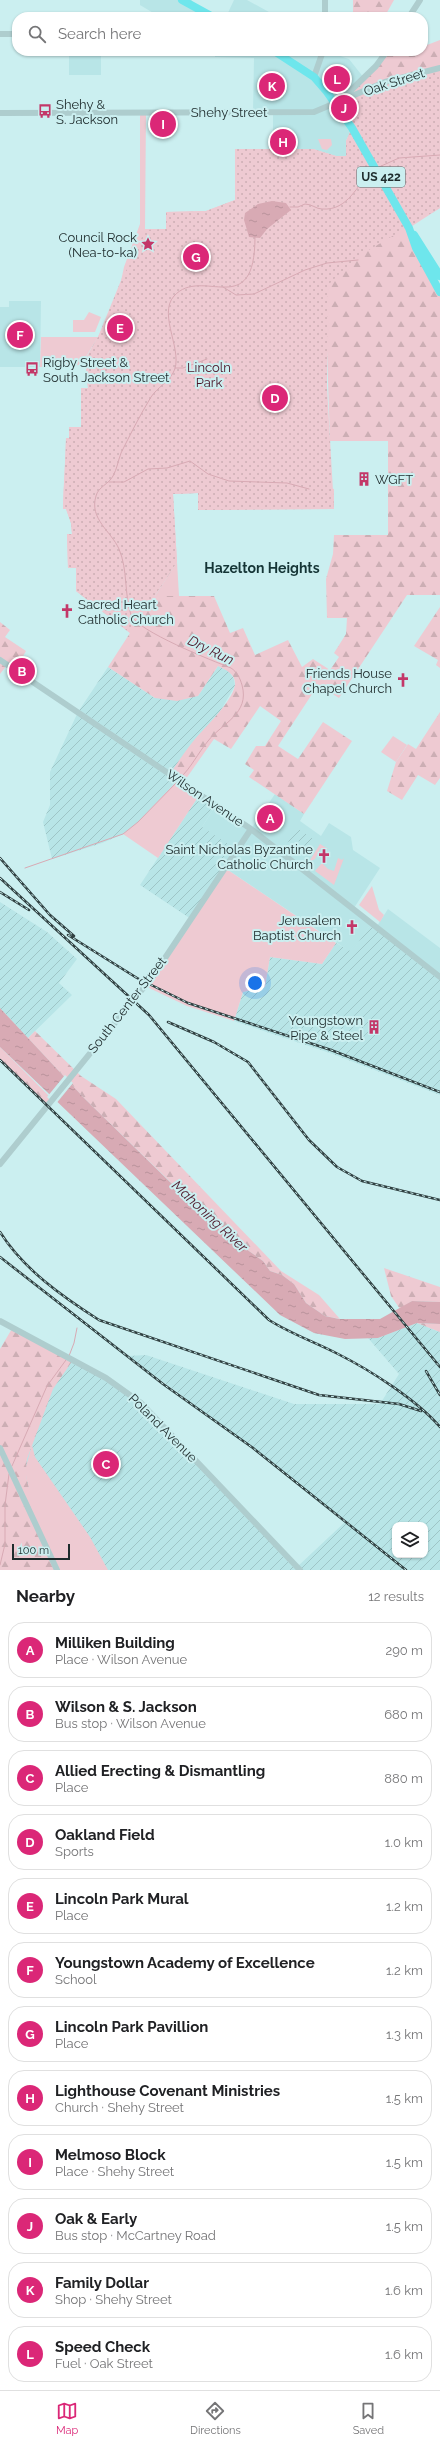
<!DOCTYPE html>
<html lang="en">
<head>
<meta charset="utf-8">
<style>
	body { margin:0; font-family:Raleway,sans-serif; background:#f2f2f2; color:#202124 }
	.controls { position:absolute; right:12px; bottom:12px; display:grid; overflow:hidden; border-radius:8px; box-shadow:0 1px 3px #0004 }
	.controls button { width:36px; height:36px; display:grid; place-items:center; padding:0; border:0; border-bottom:1px solid #e0e0e0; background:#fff; color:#202124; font:20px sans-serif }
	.scale { position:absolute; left:12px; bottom:10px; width:58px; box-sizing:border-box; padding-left:4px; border:2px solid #1e2b2c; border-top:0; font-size:11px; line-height:14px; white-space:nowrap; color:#1e2b2c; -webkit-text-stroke:3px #cbeff0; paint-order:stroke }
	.you { position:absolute; left:255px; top:983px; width:14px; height:14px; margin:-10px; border:3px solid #fff; border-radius:50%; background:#1a73e8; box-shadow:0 0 0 6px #1a73e833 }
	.badge { display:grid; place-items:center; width:26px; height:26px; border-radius:50%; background:#db2777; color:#fff; font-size:13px; font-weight:700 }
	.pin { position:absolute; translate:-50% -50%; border:2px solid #fff; box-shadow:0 1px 4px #0006 }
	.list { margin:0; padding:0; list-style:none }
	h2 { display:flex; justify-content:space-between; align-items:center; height:52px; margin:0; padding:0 16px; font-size:17px }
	h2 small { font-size:13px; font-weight:400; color:#757577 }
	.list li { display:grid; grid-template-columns:26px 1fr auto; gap:12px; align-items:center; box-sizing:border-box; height:56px; margin:0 8px 8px; padding:0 8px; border:1px solid #e0e0e0; border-radius:16px }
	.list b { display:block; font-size:15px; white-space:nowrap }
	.list p { margin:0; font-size:13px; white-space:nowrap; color:#757577 }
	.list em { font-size:13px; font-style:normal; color:#757577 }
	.icon { flex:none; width:22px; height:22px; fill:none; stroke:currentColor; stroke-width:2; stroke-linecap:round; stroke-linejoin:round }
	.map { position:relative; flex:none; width:440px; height:1570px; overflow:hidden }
	.search { position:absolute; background:#fff; box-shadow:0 1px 3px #0004; left:12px; right:12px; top:12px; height:44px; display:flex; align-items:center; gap:10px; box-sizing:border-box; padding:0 14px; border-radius:16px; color:#757577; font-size:15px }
	.sheet { height:820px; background:#fff }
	nav { display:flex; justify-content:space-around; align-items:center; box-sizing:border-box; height:56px; border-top:1px solid #e0e0e0; background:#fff; font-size:11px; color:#757577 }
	nav a { display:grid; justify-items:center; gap:2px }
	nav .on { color:#db2777 }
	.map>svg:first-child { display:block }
</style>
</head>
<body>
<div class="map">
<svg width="440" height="1570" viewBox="0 0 440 1570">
	<defs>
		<pattern id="industrial-furrows" width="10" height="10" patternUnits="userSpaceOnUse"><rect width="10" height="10" fill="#b8e5e7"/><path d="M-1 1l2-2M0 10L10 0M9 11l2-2" fill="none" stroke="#9ec5c6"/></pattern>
		<pattern id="forest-firs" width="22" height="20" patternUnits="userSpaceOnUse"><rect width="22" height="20" fill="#eecad2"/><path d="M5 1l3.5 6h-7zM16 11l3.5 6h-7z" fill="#ccaeb4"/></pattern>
		<pattern id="park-dots" width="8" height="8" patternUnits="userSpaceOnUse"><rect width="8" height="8" fill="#eecad2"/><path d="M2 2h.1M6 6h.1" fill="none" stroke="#ccaeb4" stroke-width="1.8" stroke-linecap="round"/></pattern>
		<pattern id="water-ripples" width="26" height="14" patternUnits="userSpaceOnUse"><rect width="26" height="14" fill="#d8aab4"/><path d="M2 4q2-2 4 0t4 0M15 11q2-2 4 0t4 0" fill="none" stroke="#b9929b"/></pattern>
	</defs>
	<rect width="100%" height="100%" fill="#cbeff0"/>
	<!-- built -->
	<path fill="#b8e5e7" d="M140,0H192L190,4L213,17H160L140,5Z
		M234,0H247L278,17H226Z
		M69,51H101V75H69Z
		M215,51H325L349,59L364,78L352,128L346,141L347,156H336L313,149H273V112H253L254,58L215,57Z
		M9,301H41L40,367H0V307H9Z
		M275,794L304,814L300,821L321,836L329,823L351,837L353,850L380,868L354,908L372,922L352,953L225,868L202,827L216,805L251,829Z
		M388,909L440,948V977L377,926Z"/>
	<!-- industrial -->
	<path fill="url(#industrial-furrows)" fill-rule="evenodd" d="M218,666L229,671L234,679L235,686L218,715L196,739L178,780L138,822L123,834L102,843L52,859L43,822L50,805V772L78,712L108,667L155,698L198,696Z
		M200,794L216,805L202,827L237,850L191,919L140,885Z
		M296,827L313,839L300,859L285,848ZM294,838L301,843L297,849L290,844Z
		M0,902L47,932L77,959L59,983L72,995L28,1038L0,1008Z
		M372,922L440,977V1095L330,1053L234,1021L243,992L265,987L270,957L322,964L336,943L352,952Z
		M417,1323L440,1332V1570H57L10,1469L68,1357L127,1392L297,1567L345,1522L253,1448L128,1356L146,1355L294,1404H380L399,1374L368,1338H378ZM395,1525H425V1555H395Z"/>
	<!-- green -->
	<path fill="#eecad2" d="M140,113H146L145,229H158L121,281L124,267L140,224Z
		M318,139H331L332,145L327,150L322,149Z
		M89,312L101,317L95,332H73V320H84Z
		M41,337H98L81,365L40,367Z
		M177,562L179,596H155Z
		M393,736L407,745L396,762L381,752Z
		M178,780L200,794L158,858L123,834L138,822Z
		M320,844L328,849H320L315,859L311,861L313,863L310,867L307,865Z
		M338,858L342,860L344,858L334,885L315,871L322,863L328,869L334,871Z
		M225,868L336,943L322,964L270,957L265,987L243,992L234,1021L187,1006L145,986Z
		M372,886L379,910L384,915L380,922L359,905Z
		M32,1445L35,1457L90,1537L108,1570H57L29,1510V1490L25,1470Z"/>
	<!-- forest -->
	<path fill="url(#forest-firs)" fill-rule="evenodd" d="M353,0H394L385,16H353Z
		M440,40V208L409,228L440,292V595H407L339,698L318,685L278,746L298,759L323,722L352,741L304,814L249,777L254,770L245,764L256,746H265L281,721L260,706L231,749L214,739L183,783L170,774C178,762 186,750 195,739C206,726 232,702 235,685C236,674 226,670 218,666L198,696L177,701L155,698L108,667L130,633L76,591V568H68L67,534H72L71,523L66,509H63L66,438H69V427H81V388H88L85,360L158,229H166V212L206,211L235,200V149H313L336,156H346V141L352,128L340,101L387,51H423V43L427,45ZM327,351L330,441H388V535H334L333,554L326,579L327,618H347L346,634L334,653L339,657L330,670L313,659L302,667L288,640L255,655L243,628L230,633L214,596H155L177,562L173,494L198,493V510L334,509V489L272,474Z
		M440,607V668L436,665L438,660L414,646Z
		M0,622L10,630L5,637L26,651L15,670L7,665L0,674Z
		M440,712V778L435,785L418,775L402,800L387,791L396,762L408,744L416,749Z
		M35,1031L81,1076L116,1099L281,1271L319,1295L340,1319L325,1316L306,1303L294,1284L282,1275L270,1271L263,1261L222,1232L85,1099L28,1038Z
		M0,1047L52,1099L47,1105L0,1060Z
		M384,1268L440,1287V1302L412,1301L400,1309L391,1296Z
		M417,1323L440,1324V1332Z
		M13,1327L73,1360L53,1389L27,1459C24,1478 29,1490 36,1507L29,1510L57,1570H0V1349Z"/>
	<!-- park -->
	<path fill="url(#park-dots)" d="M440,68V208L357,257L327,286V386L334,509L198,510V493L173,494L177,562L130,633L76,591V568H68L67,534H72L71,523L66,509H63C63,485 66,462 66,438H69V427H81V388H88L85,360L98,337L124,273L128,268L145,230L166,229V212L206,211L235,200V149H313L336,156H346V141L352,128L336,103L365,91Z"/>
	<!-- water -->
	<path fill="url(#water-ripples)" d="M272,201L286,203L291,210L267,229L260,238L249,237L244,220L245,213L258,204Z
		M0,1008L85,1099L170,1182L222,1232L263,1261L270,1271L282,1275L294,1284L306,1303L325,1316L339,1319H380L412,1301L440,1302V1324L417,1323L378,1338L345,1339L314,1333L280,1315L0,1047Z"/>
	<!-- pier -->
	<path fill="#cbeff0" d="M65,1075L73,1083L55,1105L47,1097Z"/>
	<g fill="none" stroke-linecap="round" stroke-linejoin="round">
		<!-- stream -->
		<path stroke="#d8aab4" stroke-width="1" d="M379,167L399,158L440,155
			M290,207H298L305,204C312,204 316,209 322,209C349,211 356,184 373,171
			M223,287L236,295L254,294L305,270L327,263L358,260
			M175,368H183L207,359
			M109,482H124L148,469L167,468L190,461L208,474L229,481L287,483L309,489
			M180,778C191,768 198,753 208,741C222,723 250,714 242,685C240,678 237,672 231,668C213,661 137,631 131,615C124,594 128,570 119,549C111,531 89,519 96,496C98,487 109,484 113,476C117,469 118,461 121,453C130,435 140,415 151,397C157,388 168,382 173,373C185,353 157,315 174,296C202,265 255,323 255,237
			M25,868L123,834L138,822L177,782
			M69,1356L74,1343L77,1328
			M12,1466L47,1386L66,1360
			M0,1565L5,1544V1505L9,1474"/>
		<!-- secondary -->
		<path stroke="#aecdce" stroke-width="6" d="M325,0V17
			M409,17L420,0
			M0,34H17
			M314,77L323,51
			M343,98L376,66L387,51
			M0,113L314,112L385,82L440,68
			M0,660L251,829L440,977
			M0,1164L153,976L251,829
			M0,1321L106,1378L141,1403L300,1570
			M0,1448L57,1570"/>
		<!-- highway -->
		<path stroke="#6ee6ec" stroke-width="8" d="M182,0L213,17
			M274,51L314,77L327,92L352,128L409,228L416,248L440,292
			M414,235L440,276"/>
		<defs>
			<path id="rail" d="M0,858L50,915L74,936
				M0,878L149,1015L440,1367
				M0,892L29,910
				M68,935L137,978L188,1003L331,1050L440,1092
				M168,1022L214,1042L248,1062L309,1140L337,1167L362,1181L440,1200
				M0,1060L269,1320C291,1334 315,1342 338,1354C370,1370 417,1400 440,1427
				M0,1232C23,1269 63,1297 99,1320L319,1395L399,1404L421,1411
				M0,1257L163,1384L253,1448L406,1570
				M426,1371L440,1395"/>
		</defs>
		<!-- rail casing -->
		<use href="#rail" stroke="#304041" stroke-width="2.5"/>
		<!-- rail -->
		<use href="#rail" stroke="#cbeff0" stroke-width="1" stroke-dasharray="3" stroke-linecap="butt"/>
	</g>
	<!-- icons -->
	<defs>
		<symbol id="bus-bare" viewBox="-9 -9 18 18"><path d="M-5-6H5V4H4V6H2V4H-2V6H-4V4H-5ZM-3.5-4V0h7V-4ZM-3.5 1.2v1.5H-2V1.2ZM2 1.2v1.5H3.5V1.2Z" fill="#c33768" stroke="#cbeff0" stroke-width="2.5" paint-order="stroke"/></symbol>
		<symbol id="sight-bare" viewBox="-9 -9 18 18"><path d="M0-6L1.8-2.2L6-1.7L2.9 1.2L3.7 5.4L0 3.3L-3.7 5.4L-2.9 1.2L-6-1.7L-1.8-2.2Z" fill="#c33768" stroke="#cbeff0" stroke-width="2.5" paint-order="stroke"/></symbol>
		<symbol id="building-bare" viewBox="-9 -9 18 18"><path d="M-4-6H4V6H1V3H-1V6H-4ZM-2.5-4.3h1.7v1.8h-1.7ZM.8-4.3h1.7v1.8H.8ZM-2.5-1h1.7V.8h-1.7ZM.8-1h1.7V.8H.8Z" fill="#c33768" stroke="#cbeff0" stroke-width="2.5" paint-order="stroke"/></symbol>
		<symbol id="church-bare" viewBox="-9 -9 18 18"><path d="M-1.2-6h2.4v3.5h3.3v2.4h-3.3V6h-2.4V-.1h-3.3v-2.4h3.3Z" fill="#c33768" stroke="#cbeff0" stroke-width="2.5" paint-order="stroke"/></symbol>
	</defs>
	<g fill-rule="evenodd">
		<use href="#bus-bare" x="35" y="101" width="20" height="20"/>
		<use href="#sight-bare" x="138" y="234" width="20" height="20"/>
		<use href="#bus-bare" x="22" y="359" width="20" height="20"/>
		<use href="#building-bare" x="354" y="469" width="20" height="20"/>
		<use href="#church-bare" x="57" y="601" width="20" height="20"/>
		<use href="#church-bare" x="393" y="670" width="20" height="20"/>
		<use href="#church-bare" x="314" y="846" width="20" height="20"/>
		<use href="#church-bare" x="342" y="917" width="20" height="20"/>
		<use href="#building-bare" x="364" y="1017" width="20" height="20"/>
	</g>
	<g text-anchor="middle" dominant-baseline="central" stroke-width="4" stroke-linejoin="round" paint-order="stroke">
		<!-- shield labels -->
		<rect fill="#cbeff0" stroke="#526667" stroke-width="1" x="357" y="167" width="48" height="20" rx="3"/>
		<g font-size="12" font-weight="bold" fill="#1e2b2c">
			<text x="381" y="177">US 422</text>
		</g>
		<!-- street labels -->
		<g font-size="13" fill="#1e2b2c" stroke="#cbeff0">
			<text transform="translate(394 82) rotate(-18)">Oak Street</text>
			<text x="229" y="112">Shehy Street</text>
			<text transform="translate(205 798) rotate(34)">Wilson Avenue</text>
			<text transform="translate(127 1005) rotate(-52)">South Center Street</text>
			<text transform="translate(163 1428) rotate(45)">Poland Avenue</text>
		</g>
		<!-- poi labels -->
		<g font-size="13" fill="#1e2b2c" stroke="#cbeff0" text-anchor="end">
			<text x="56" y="104" text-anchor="start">Shehy &amp;<tspan x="56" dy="15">S. Jackson</tspan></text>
			<text x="137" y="237">Council Rock<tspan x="137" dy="15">(Nea-to-ka)</tspan></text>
			<text x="43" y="362" text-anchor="start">Rigby Street &amp;<tspan x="43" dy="15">South Jackson Street</tspan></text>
			<text x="375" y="479" text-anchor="start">WGFT</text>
			<text x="78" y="604" text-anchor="start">Sacred Heart<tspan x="78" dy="15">Catholic Church</tspan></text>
			<text x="392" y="673">Friends House<tspan x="392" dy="15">Chapel Church</tspan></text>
			<text x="313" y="849">Saint Nicholas Byzantine<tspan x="313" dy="15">Catholic Church</tspan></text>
			<text x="341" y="920">Jerusalem<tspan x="341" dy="15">Baptist Church</tspan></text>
			<text x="363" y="1020">Youngstown<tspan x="363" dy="15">Pipe &amp; Steel</tspan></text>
		</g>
		<!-- park labels -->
		<g font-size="13" fill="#4a1225" stroke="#cbeff0">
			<text x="209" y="367">Lincoln<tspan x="209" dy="15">Park</tspan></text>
		</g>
		<!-- neighbourhood labels -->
		<g font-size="14" font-weight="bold" fill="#153536" stroke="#cbeff0">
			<text x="262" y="568">Hazelton Heights</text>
		</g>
		<!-- water labels -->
		<g font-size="14" font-style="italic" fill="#4e1629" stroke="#cbeff0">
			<text transform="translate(211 650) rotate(26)">Dry Run</text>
			<text transform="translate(210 1216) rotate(43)">Mahoning River</text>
		</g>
	</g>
</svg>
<div class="controls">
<button><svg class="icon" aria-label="layers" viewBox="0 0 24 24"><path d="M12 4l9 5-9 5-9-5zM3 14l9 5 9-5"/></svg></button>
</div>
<div class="scale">100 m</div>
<div class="you"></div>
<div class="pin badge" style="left:270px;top:818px">A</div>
<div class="pin badge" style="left:22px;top:671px">B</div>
<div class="pin badge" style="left:106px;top:1464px">C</div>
<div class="pin badge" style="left:275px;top:398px">D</div>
<div class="pin badge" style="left:120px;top:328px">E</div>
<div class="pin badge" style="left:20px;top:335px">F</div>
<div class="pin badge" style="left:196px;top:257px">G</div>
<div class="pin badge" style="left:283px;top:142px">H</div>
<div class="pin badge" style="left:163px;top:124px">I</div>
<div class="pin badge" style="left:344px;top:108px">J</div>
<div class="pin badge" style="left:272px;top:86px">K</div>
<div class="pin badge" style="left:337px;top:79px">L</div>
<div class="search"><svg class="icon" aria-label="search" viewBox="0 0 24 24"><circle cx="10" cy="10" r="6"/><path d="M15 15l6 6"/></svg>Search here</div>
</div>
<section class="sheet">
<h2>Nearby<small>12 results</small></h2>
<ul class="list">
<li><span class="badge">A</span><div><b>Milliken Building</b><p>Place · Wilson Avenue</p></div><em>290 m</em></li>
<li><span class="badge">B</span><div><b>Wilson &amp; S. Jackson</b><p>Bus stop · Wilson Avenue</p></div><em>680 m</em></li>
<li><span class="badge">C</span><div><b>Allied Erecting &amp; Dismantling</b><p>Place</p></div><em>880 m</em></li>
<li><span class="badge">D</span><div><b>Oakland Field</b><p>Sports</p></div><em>1.0 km</em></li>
<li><span class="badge">E</span><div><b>Lincoln Park Mural</b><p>Place</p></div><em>1.2 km</em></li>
<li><span class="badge">F</span><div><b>Youngstown Academy of Excellence</b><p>School</p></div><em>1.2 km</em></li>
<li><span class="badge">G</span><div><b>Lincoln Park Pavillion</b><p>Place</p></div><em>1.3 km</em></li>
<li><span class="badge">H</span><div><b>Lighthouse Covenant Ministries</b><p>Church · Shehy Street</p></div><em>1.5 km</em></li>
<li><span class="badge">I</span><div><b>Melmoso Block</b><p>Place · Shehy Street</p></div><em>1.5 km</em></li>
<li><span class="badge">J</span><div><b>Oak &amp; Early</b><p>Bus stop · McCartney Road</p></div><em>1.5 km</em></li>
<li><span class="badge">K</span><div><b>Family Dollar</b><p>Shop · Shehy Street</p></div><em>1.6 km</em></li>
<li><span class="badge">L</span><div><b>Speed Check</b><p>Fuel · Oak Street</p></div><em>1.6 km</em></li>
</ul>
</section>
<nav>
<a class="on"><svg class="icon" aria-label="map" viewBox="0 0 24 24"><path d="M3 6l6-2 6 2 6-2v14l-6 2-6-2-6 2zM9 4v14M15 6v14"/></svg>Map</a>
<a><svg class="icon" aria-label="directions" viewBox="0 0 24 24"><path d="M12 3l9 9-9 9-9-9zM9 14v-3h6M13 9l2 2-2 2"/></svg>Directions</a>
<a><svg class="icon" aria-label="saved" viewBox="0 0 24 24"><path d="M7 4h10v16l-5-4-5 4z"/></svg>Saved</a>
</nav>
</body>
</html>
